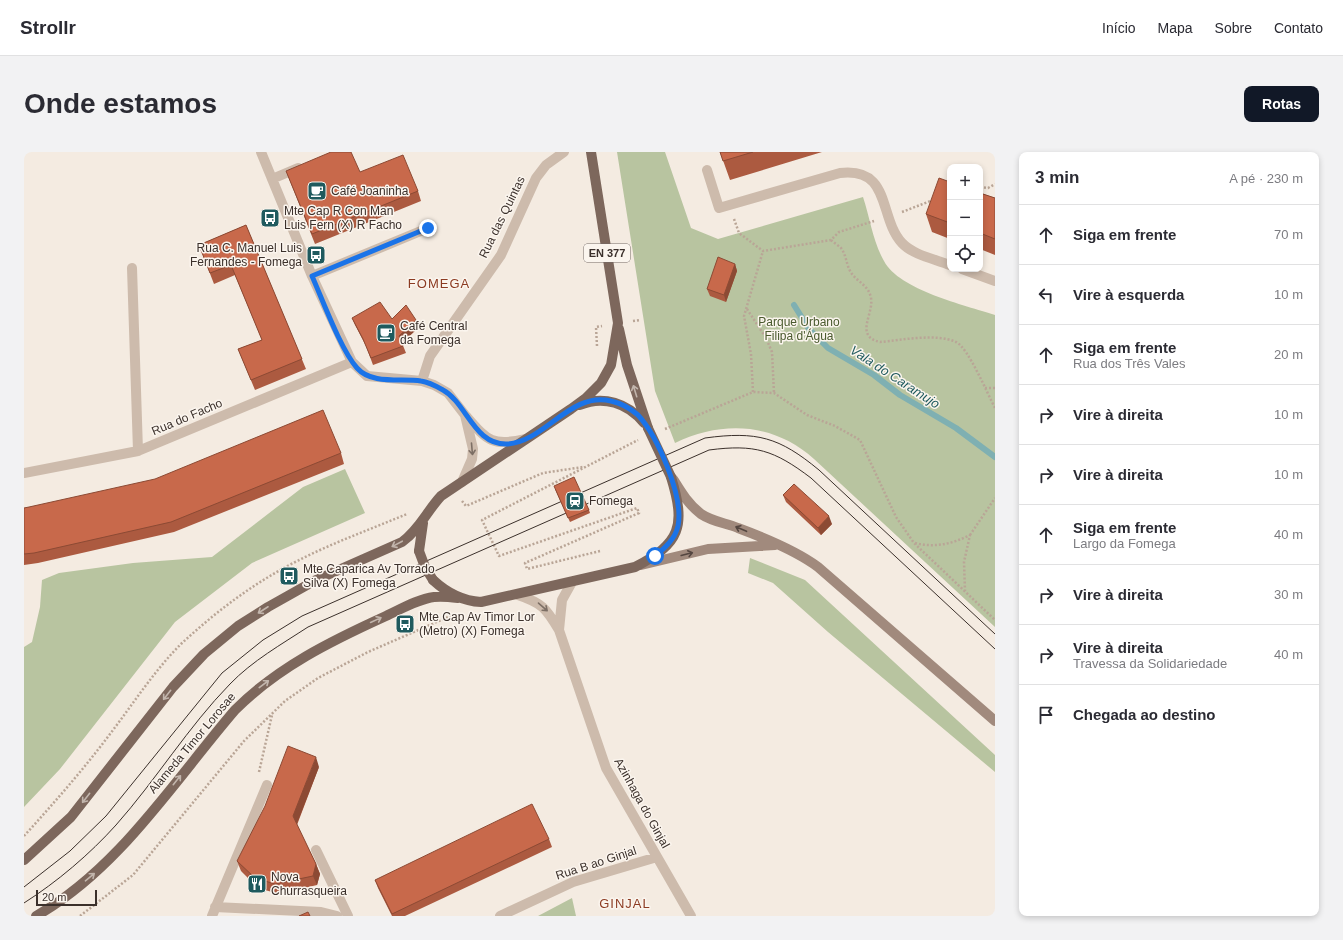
<!DOCTYPE html>
<html lang="pt">
<head>
<meta charset="utf-8">
<style>
	body { margin:0; font-family:Arial,sans-serif; background:#f2f2f3; color:#2b2b33 }
	.controls { position:absolute; right:12px; top:12px; display:grid; overflow:hidden; border-radius:8px; box-shadow:0 2px 6px #0003 }
	.controls button { width:36px; height:36px; display:grid; place-items:center; padding:0; border:0; border-bottom:1px solid #e1e1e2; background:#fff; color:#2b2b33; font:20px sans-serif }
	.scale { position:absolute; left:12px; bottom:10px; width:61px; box-sizing:border-box; padding-left:4px; border:2px solid #3b302b; border-top:0; font-size:11px; line-height:14px; white-space:nowrap; color:#3b302b; -webkit-text-stroke:3px #fbf5ee; paint-order:stroke }
	.stop { position:absolute; width:12px; height:12px; margin:-9px; border:3px solid #1a73e8; border-radius:50%; background:#fff }
	.stop.end { background:#1a73e8; border-color:#fff; box-shadow:0 1px 4px #0008 }
	.list { margin:0; padding:0; list-style:none }
	h2 { display:flex; justify-content:space-between; align-items:center; height:52px; margin:0; padding:0 16px; font-size:17px }
	h2 small { font-size:13px; font-weight:400; color:#7c7c81 }
	.list li { display:grid; grid-template-columns:26px 1fr auto; gap:12px; align-items:center; box-sizing:border-box; height:60px; padding:0 16px; border-top:1px solid #e1e1e2 }
	.list b { display:block; font-size:15px; white-space:nowrap }
	.list p { margin:0; font-size:13px; white-space:nowrap; color:#7c7c81 }
	.list em { font-size:13px; font-style:normal; color:#7c7c81 }
	.icon { flex:none; width:22px; height:22px; fill:none; stroke:currentColor; stroke-width:2; stroke-linecap:round; stroke-linejoin:round }
	.map { position:relative; flex:none; width:971px; height:764px; overflow:hidden; border-radius:8px }
	header { display:flex; align-items:center; gap:24px; box-sizing:border-box; height:56px; padding:0 20px; background:#fff; border-bottom:1px solid #e1e1e2 }
	header strong { font-size:19px }
	nav { display:flex; gap:22px; margin-inline-start:auto; font-size:14px }
	.intro { display:flex; align-items:center; justify-content:space-between; box-sizing:border-box; height:96px; padding:0 24px }
	h1 { margin:0; font-size:28px }
	.button { padding:10px 18px; border-radius:8px; background:#111827; color:#fff; font-size:14px; font-weight:700 }
	main { display:flex; gap:24px; padding:0 24px }
	aside { flex:1; background:#fff; border-radius:8px; box-shadow:0 2px 6px #0003 }
	.map>svg:first-child { display:block }
</style>
</head>
<body>
<header>
<strong>Strollr</strong>
<nav><a>Início</a><a>Mapa</a><a>Sobre</a><a>Contato</a></nav>
</header>
<div class="intro"><h1>Onde estamos</h1><a class="button">Rotas</a></div>
<main>
<div class="map">
<svg width="971" height="764" viewBox="0 0 971 764">
	<rect width="100%" height="100%" fill="#f4ebe1"/>
	<!-- green -->
	<path fill="#b8c4a0" d="M593,0H641L667,76L694,87L839,45C846,66 849,90 860,109C875,138 941,153 971,163V475L790,307C750,271 699,268 651,291L631,239Z
		M321,317L341,361L228,411L151,470L36,617L0,655V495L8,490L16,455L18,428L35,421L109,411L188,405L279,335Z
		M726,406L781,428L971,603V620L804,480L749,431L724,421Z
		M548,746L552,764H514Z"/>
	<g fill="none" stroke-linecap="round" stroke-linejoin="round">
		<!-- stream -->
		<path stroke="#7fb0b2" stroke-width="6" d="M770,153L785,177L804,196L850,223L876,243L932,276L971,305"/>
		<!-- path -->
		<path stroke="#b9a596" stroke-width="2.5" stroke-dasharray="2 2" stroke-linecap="butt" d="M956,35L964,36L971,32
			M878,60L909,48
			M710,67L715,81L739,99L807,88L815,80L850,69
			M807,88C810,91 814,93 817,96C823,104 822,114 828,122C834,130 845,134 847,146C850,162 830,184 856,190C878,188 912,181 932,190C944,195 964,243 971,256
			M723,157L742,186L748,200L750,241
			M609,169L616,168
			M573,194L572,175L578,174
			M961,236H971
			M729,240L727,202L720,164L739,99
			M641,277L729,240L750,241L783,263L811,274L836,288L872,365L890,391L971,468
			M438,349L442,354L519,321L559,315
			M946,383L971,346
			M891,391C911,396 928,392 946,383L940,410L941,439
			M576,399L503,417L501,411L615,361L613,356L475,404L458,368L614,288
			M235,620L248,563
			M0,684C30,651 59,618 86,582C109,552 130,519 157,492C184,467 214,443 246,424C289,398 337,381 383,362
			M56,764L109,723L220,589L261,549L294,526L344,500L431,462"/>
		<!-- minor -->
		<path stroke="#cdbbac" stroke-width="10" d="M237,0L288,124L328,210L343,224L398,229L410,233L424,241L441,263L449,297L448,307L438,330
			M683,18L695,56L816,21C868,15 854,65 878,91C889,103 911,107 926,113
			M248,27L274,16
			M108,116L114,299
			M938,117L971,129
			M288,124L404,76
			M398,229L406,204L477,103L512,26L522,13L540,0
			M442,264C463,288 468,295 501,287
			M0,321L114,299L328,210
			M494,443C518,451 522,456 535,478L582,616L667,764
			M535,478L538,448L548,430
			M292,698L324,764
			M191,755L297,760L313,764
			M188,764L243,633
			M476,764L549,730L633,705"/>
		<!-- secondary -->
		<path stroke="#a18a7d" stroke-width="10" d="M649,327C657,340 664,352 677,362C689,370 702,371 714,376C741,386 771,398 794,415L971,569
			M617,413L684,397L751,393"/>
		<!-- primary -->
		<path stroke="#7d675c" stroke-width="10" d="M595,177L603,213L624,276
			M556,253C579,243 604,251 620,271
			M395,399L399,371
			M409,428C423,441 438,449 457,450L611,415C657,391 662,374 647,325
			M0,708L47,665L149,535L180,502L214,474L244,455L292,428L378,390C395,378 403,359 417,344L547,257L562,246L577,231L587,213L594,171L567,0
			M12,764C94,718 150,629 211,558C254,515 307,489 362,464C377,457 394,447 410,445C418,444 426,445 434,446"/>
		<!-- tram -->
		<path stroke="#3b302b" stroke-width="1" d="M0,735L46,699L82,664L198,521L239,488L278,464L681,286C733,279 755,285 795,318L971,482
			M0,751C33,730 66,702 92,673C132,628 164,575 206,532C228,509 258,492 284,475L685,298C731,292 750,298 787,326L971,497"/>
		<!-- primary-bridge -->
		<path stroke="#7d675c" stroke-width="10" d="M624,276L647,325
			M395,399L401,415L409,428"/>
	</g>
	<!-- wall -->
	<path fill="#ac5a40" d="M696,0H798L706,28Z
		M262,19L336,20L394,39L397,49L291,92Z
		M926,30V87L908,80L902,62Z
		M956,41L971,46V103L956,97Z
		M222,73L282,217L231,238L214,197L238,188L211,123L190,132L175,93Z
		M711,112L713,119L702,150L686,144L683,137Z
		M328,166L392,168L395,175L378,191L382,201L349,213L342,194L331,173Z
		M317,301L320,312L150,380L14,411L0,413V356Z
		M531,337L565,358L566,361L546,370Z
		M759,343L808,372L797,383L762,350Z
		M295,615L273,673L292,712L296,722L293,733L255,742L234,736L217,719L213,709Z
		M525,687L528,695L381,764H368L354,736L351,728Z"/>
	<!-- shaded-wall -->
	<path fill="#8c4a34" d="M711,112L713,119L702,150L700,143Z
		M392,168L395,175L378,191L375,184Z
		M805,364L808,372L797,383L794,376Z
		M292,605L295,615L272,674L269,664Z
		M292,712L296,722L293,733L289,724Z"/>
	<!-- building -->
	<path fill="#c8694b" stroke="#8c4a34" d="M307,0H327L336,20L379,3L394,39L288,82L262,19Z
		M696,0H729L699,9Z
		M915,26L926,30V71L902,62Z
		M956,41L971,46V87L956,81Z
		M222,73L278,207L227,228L214,197L238,188L207,113L186,121L175,93Z
		M694,105L711,112L700,143L683,137Z
		M356,150L368,167L382,153L392,168L375,184L379,194L347,206L339,187L328,166Z
		M299,258L317,301L147,370L10,401L0,402V356L5,355L131,327Z
		M550,325L565,358L544,366L530,334Z
		M770,332L805,364L794,376L759,343Z
		M264,594L292,605L269,664L292,712L289,724L251,732L231,726L213,709L241,654Z
		M508,652L525,687L368,762L351,728Z
		M284,760L286,764H275Z"/>
	<!-- one-way arrows -->
	<defs><path id="oneway-shaft" d="M-6 0H5M1.5-3L5.5 0L1.5 3" fill="none" stroke-width="1.6" stroke-linecap="round" stroke-linejoin="round"/></defs>
	<g stroke="#c2b5ac">
		<use href="#oneway-shaft" transform="translate(611 239) rotate(-107)"/>
		<use href="#oneway-shaft" transform="translate(373 392) rotate(152)"/>
		<use href="#oneway-shaft" transform="translate(239 458) rotate(147)"/>
		<use href="#oneway-shaft" transform="translate(352 468) rotate(-25)"/>
		<use href="#oneway-shaft" transform="translate(240 532) rotate(-37)"/>
		<use href="#oneway-shaft" transform="translate(143 543) rotate(128)"/>
		<use href="#oneway-shaft" transform="translate(153 628) rotate(-51)"/>
		<use href="#oneway-shaft" transform="translate(62 646) rotate(128)"/>
		<use href="#oneway-shaft" transform="translate(66 725) rotate(-40)"/>
	</g>
	<g stroke="#7d6f65">
		<use href="#oneway-shaft" transform="translate(448 297) rotate(85)"/>
		<use href="#oneway-shaft" transform="translate(519 455) rotate(41)"/>
	</g>
	<g stroke="#544640">
		<use href="#oneway-shaft" transform="translate(717 377) rotate(-157)"/>
		<use href="#oneway-shaft" transform="translate(663 402) rotate(-14)"/>
	</g>
	<g fill="none" stroke-linecap="round" stroke-linejoin="round">
		<!-- route -->
		<path stroke="#1a73e8" stroke-width="5" d="M404,76L288,124C299,149 317,198 333,216C348,233 377,226 397,229C405,230 412,234 419,238C443,251 450,294 484,292C521,289 547,239 587,249C596,251 607,257 614,263C634,285 660,345 654,374C651,387 641,396 631,404"/>
	</g>
	<!-- icons -->
	<defs>
		<symbol id="cafe-square" viewBox="-11 -11 22 22"><rect x="-9" y="-9" width="18" height="18" rx="4" fill="#1f5a5e" stroke="#fbf5ee"/><path d="M-5.5-4.5H6V0H3Q3 3.5 0 3.5H-2.5Q-5.5 3.5-5.5 0ZM3-3.2v2h1.7v-2ZM-6 4.5H4V6H-6Z" fill="#fff"/></symbol>
		<symbol id="bus-square" viewBox="-11 -11 22 22"><rect x="-9" y="-9" width="18" height="18" rx="4" fill="#1f5a5e" stroke="#fbf5ee"/><path d="M-5-6H5V4H4V6H2V4H-2V6H-4V4H-5ZM-3.5-4V0h7V-4ZM-3.5 1.2v1.5H-2V1.2ZM2 1.2v1.5H3.5V1.2Z" fill="#fff"/></symbol>
		<symbol id="station-square" viewBox="-11 -11 22 22"><rect x="-9" y="-9" width="18" height="18" rx="4" fill="#1f5a5e" stroke="#fbf5ee"/><path d="M-3-6H3Q5-6 5-4V2Q5 4 3 4L4.5 6H3L1.5 4h-3L-3 6H-4.5L-3 4Q-5 4-5 2V-4Q-5-6-3-6ZM-3.5-4v3h7v-3ZM-3.5 1v1.5H-2V1ZM2 1v1.5H3.5V1Z" fill="#fff"/></symbol>
		<symbol id="restaurant-square" viewBox="-11 -11 22 22"><rect x="-9" y="-9" width="18" height="18" rx="4" fill="#1f5a5e" stroke="#fbf5ee"/><path d="M-5-6h1v4h1v-4h1v4h1v-4h1v5L-1.5 .5V6h-2V.5L-5-1ZM5-6V6H3V1.5H1.5Q1.5-4 5-6Z" fill="#fff"/></symbol>
	</defs>
	<g fill-rule="evenodd">
		<use href="#cafe-square" x="282" y="28" width="22" height="22"/>
		<use href="#bus-square" x="235" y="55" width="22" height="22"/>
		<use href="#bus-square" x="281" y="92" width="22" height="22"/>
		<use href="#cafe-square" x="351" y="170" width="22" height="22"/>
		<use href="#station-square" x="540" y="338" width="22" height="22"/>
		<use href="#bus-square" x="254" y="413" width="22" height="22"/>
		<use href="#bus-square" x="370" y="461" width="22" height="22"/>
		<use href="#restaurant-square" x="222" y="721" width="22" height="22"/>
	</g>
	<g text-anchor="middle" dominant-baseline="central" stroke-width="3" stroke-linejoin="round" paint-order="stroke">
		<!-- shield labels -->
		<rect fill="#fbf5ee" stroke="#756b66" stroke-width="1" x="560" y="92" width="46" height="18" rx="3"/>
		<g font-size="11" font-weight="bold" fill="#3b302b">
			<text x="583" y="101">EN 377</text>
		</g>
		<!-- poi labels -->
		<g font-size="12" fill="#3b302b" stroke="#fbf5ee" text-anchor="start">
			<text x="307" y="39">Café Joaninha</text>
			<text x="260" y="59">Mte Cap R Con Man<tspan x="260" dy="14">Luis Fern (X) R Facho</tspan></text>
			<text x="278" y="96" text-anchor="end">Rua C. Manuel Luis<tspan x="278" dy="14">Fernandes - Fomega</tspan></text>
			<text x="376" y="174">Café Central<tspan x="376" dy="14">da Fomega</tspan></text>
			<text x="565" y="349">Fomega</text>
			<text x="279" y="417">Mte Caparica Av Torrado<tspan x="279" dy="14">Silva (X) Fomega</tspan></text>
			<text x="395" y="465">Mte Cap Av Timor Lor<tspan x="395" dy="14">(Metro) (X) Fomega</tspan></text>
			<text x="247" y="725">Nova<tspan x="247" dy="14">Churrasqueira</tspan></text>
		</g>
		<!-- street labels -->
		<g font-size="12" fill="#3b302b" stroke="#fbf5ee">
			<text transform="translate(478 65) rotate(-64)">Rua das Quintas</text>
			<text transform="translate(163 265) rotate(-23)">Rua do Facho</text>
			<text transform="translate(168 591) rotate(-50)">Alameda Timor Lorosae</text>
			<text transform="translate(618 651) rotate(61)">Azinhaga do Ginjal</text>
			<text transform="translate(572 711) rotate(-18)">Rua B ao Ginjal</text>
		</g>
		<!-- park labels -->
		<g font-size="12" fill="#4a5a2e" stroke="#fbf5ee">
			<text x="775" y="170">Parque Urbano<tspan x="775" dy="14">Filipa d'Água</tspan></text>
		</g>
		<!-- neighbourhood labels -->
		<g font-size="13" letter-spacing="1" fill="#8c3b22" stroke="#fbf5ee">
			<text x="415" y="131">FOMEGA</text>
			<text x="601" y="751">GINJAL</text>
		</g>
		<!-- water labels -->
		<g font-size="13" font-style="italic" fill="#1f5a5e" stroke="#fbf5ee">
			<text transform="translate(871 225) rotate(33)">Vala do Caramujo</text>
		</g>
	</g>
</svg>
<div class="controls">
<button>+</button>
<button>−</button>
<button><svg class="icon" aria-label="locate" viewBox="0 0 24 24"><circle cx="12" cy="12" r="6"/><path d="M12 2v4M12 18v4M2 12h4M18 12h4"/></svg></button>
</div>
<div class="scale">20 m</div>
<div class="stop" style="left:631px;top:404px"></div>
<div class="stop end" style="left:404px;top:76px"></div>
</div>
<aside>
<h2>3 min<small>A pé · 230 m</small></h2>
<ul class="list">
<li><svg class="icon" aria-label="ahead" viewBox="0 0 24 24"><path d="M12 20V5M6 11l6-6 6 6"/></svg><div><b>Siga em frente</b></div><em>70 m</em></li>
<li><svg class="icon" aria-label="left" viewBox="0 0 24 24"><path d="M17 20v-9H6M10 6l-5 5 5 5"/></svg><div><b>Vire à esquerda</b></div><em>10 m</em></li>
<li><svg class="icon" aria-label="ahead" viewBox="0 0 24 24"><path d="M12 20V5M6 11l6-6 6 6"/></svg><div><b>Siga em frente</b><p>Rua dos Três Vales</p></div><em>20 m</em></li>
<li><svg class="icon" aria-label="right" viewBox="0 0 24 24"><path d="M7 20v-9h11M14 6l5 5-5 5"/></svg><div><b>Vire à direita</b></div><em>10 m</em></li>
<li><svg class="icon" aria-label="right" viewBox="0 0 24 24"><path d="M7 20v-9h11M14 6l5 5-5 5"/></svg><div><b>Vire à direita</b></div><em>10 m</em></li>
<li><svg class="icon" aria-label="ahead" viewBox="0 0 24 24"><path d="M12 20V5M6 11l6-6 6 6"/></svg><div><b>Siga em frente</b><p>Largo da Fomega</p></div><em>40 m</em></li>
<li><svg class="icon" aria-label="right" viewBox="0 0 24 24"><path d="M7 20v-9h11M14 6l5 5-5 5"/></svg><div><b>Vire à direita</b></div><em>30 m</em></li>
<li><svg class="icon" aria-label="right" viewBox="0 0 24 24"><path d="M7 20v-9h11M14 6l5 5-5 5"/></svg><div><b>Vire à direita</b><p>Travessa da Solidariedade</p></div><em>40 m</em></li>
<li><svg class="icon" aria-label="arrive" viewBox="0 0 24 24"><path d="M6 21V4h12l-3 4 3 4H6"/></svg><div><b>Chegada ao destino</b></div></li>
</ul>
</aside>
</main>
</body>
</html>
